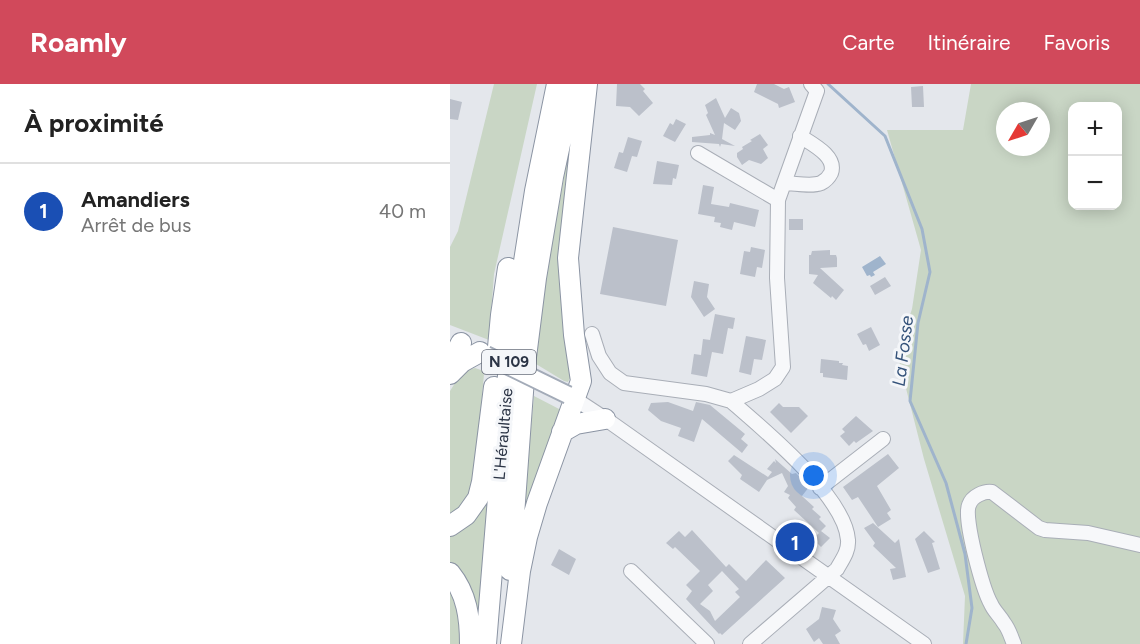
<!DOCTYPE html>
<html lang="fr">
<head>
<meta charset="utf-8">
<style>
	body { margin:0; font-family:Figtree,sans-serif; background:#f2f2f2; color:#222 }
	.controls { position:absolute; right:18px; top:18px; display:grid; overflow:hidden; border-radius:12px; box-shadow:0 3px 15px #0003 }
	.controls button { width:54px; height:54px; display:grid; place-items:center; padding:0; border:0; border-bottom:2px solid #e0e0e0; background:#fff; color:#222; font:30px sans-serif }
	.compass { position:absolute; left:546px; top:18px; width:54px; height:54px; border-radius:50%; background:#fff; box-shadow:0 3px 15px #0003; rotate:231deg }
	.you { position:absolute; left:364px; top:392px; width:21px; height:21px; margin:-15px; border:4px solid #fff; border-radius:50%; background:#1a73e8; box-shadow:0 0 0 9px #1a73e833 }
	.badge { display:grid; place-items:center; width:39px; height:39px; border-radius:50%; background:#d1495b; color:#fff; font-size:20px; font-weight:700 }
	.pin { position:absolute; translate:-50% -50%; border:3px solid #fff; box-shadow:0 2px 6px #0006 }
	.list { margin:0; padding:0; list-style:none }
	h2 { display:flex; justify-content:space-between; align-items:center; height:78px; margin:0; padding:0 24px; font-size:26px }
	h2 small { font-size:20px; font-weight:400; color:#767676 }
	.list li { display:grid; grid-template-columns:39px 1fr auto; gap:18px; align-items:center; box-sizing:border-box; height:96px; padding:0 24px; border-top:2px solid #e0e0e0 }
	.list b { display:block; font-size:22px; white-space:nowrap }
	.list p { margin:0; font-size:20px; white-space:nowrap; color:#767676 }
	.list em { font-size:20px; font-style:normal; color:#767676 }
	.map { position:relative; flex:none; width:690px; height:560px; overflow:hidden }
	header { display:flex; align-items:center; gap:36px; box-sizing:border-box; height:84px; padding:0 30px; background:#d1495b; color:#fff }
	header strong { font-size:28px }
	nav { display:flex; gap:33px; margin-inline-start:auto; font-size:21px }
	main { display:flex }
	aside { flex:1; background:#fff }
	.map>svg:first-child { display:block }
</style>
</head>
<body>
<header>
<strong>Roamly</strong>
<nav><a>Carte</a><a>Itinéraire</a><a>Favoris</a></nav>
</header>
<main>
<aside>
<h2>À proximité<small></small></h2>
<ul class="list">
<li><span class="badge" style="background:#1a4fb4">1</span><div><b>Amandiers</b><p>Arrêt de bus</p></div><em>40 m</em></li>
</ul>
</aside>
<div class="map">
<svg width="690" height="560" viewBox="0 0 690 560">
	<rect width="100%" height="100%" fill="#e4e7ec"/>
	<!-- green -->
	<path fill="#c9d6c5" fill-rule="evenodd" d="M44,0H87L44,190L39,256L0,241V163L8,147Z
		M521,0H690V560H513L515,512L474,375L447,269L462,225L471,166L437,46H513ZM622,22H668V122H622ZM555,27H591V63H555Z
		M124,38L114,176L120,294L118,298L114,297L86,280L95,197Z
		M25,284L31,286L34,290L24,402C19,414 13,424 0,429V307L12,288Z
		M84,312L113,327L71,451Z
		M39,406L29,528L13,495L0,479V445Z
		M0,508L10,534L13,560H0Z"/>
	<!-- water -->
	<path fill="#9fb4cc" d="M430,172L436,180L423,188L425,191L421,193L420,191L417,192L412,183Z"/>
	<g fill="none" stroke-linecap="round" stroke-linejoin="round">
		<!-- stream -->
		<path stroke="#9fb4cc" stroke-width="3" d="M378,0L435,52L472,145L480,188L468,239L460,317L496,399L515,470L522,524L516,560"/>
	</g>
	<!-- building -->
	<path fill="#bbc0ca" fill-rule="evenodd" d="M167,0H190L195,5L193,7L203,19L189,32L180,23L166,22Z
		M307,0H324L334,5L339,3L345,18L329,24L328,20L304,8Z
		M473,2L474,23H462L461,3Z
		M266,14L275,34L281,24L289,29L291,37L285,46L274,39L272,55L285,62L271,60L270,63L269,60L242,58V53L260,51V49L265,51L256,31L258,29L255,21Z
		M0,15L12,18L8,36L0,35Z
		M226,35L236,40L225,58L213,52L220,39L223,41Z
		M310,50L318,61L313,65L318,74L311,80L299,76L292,81L287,73V69L293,65L292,63L302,57L300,56Z
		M178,53L192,57L187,73L182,72L177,88L164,84L169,68L173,69Z
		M207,77L229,81L226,95L223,94L222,101L203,100Z
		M253,101L264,103L261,120L279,123L280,119L309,126L305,143L284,138L282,146L270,143L271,139L264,138L265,133L248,130Z
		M339,135H353V146H339Z
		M163,143L228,156L216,222L150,210Z
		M301,163L315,166L312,184L307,183L305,193L290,190L294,167L300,168Z
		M380,166V171H386L387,174V183L370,184L394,206L386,216L382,212L381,214L363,199L368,191L359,190V171H361L362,167Z
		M435,193L441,202L425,211L420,202Z
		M244,197L259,200L257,213L265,225L254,233L241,213Z
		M265,230L285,234L283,245L278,244L273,270L262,268L257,293L241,290L244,270L251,271L253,255L260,256Z
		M421,243L430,261L419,267L416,260L413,261L407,250Z
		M296,252L316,256L312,276L304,275L301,291L289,288Z
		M371,275L389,277V279H393L392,281L398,282L397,296L373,293V289H370Z
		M218,318L243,327L246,318L260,321L295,350L291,355L298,361L292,369L252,335L244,358L228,352L231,344L211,337L198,326L201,319Z
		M329,319L333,323H349L358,332L341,349L320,328Z
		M406,332L423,347L406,359L404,357L399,362L390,352L395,348L392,345Z
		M438,370L449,384L427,402L441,426L437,429L441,435L428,443L408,413L402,416L393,403Z
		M284,371L318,393L322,388L317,385L324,377L326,379L325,375L342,390L346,389L359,403L352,412L364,423L362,425L371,433L369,435L376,442L371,447L380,454L371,463L363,455L369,449L344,426L346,423L338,414L340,411L334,408L338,402L332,389L317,396L309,408L290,395L292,391L278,377Z
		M423,439L445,459L449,455L456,493L443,496L440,485L446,484L423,462L425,459L414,444Z
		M242,446L276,483L279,480L296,497L316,476L335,494L272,551L270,549L269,550L236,515L242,507L236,501L250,487L225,463L223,465L216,459L229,447L235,453ZM272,487L289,505L285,508L290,513L265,537L260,527L250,520L263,507L258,501Z
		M474,447L485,458L482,459L490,485L478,489L465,455Z
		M109,465L126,475L119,491L101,481Z
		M372,523L386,526L383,535L391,547L385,551L390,560H373L369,554L364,558L356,545L369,535Z"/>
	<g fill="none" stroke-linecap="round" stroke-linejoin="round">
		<defs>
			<path id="minor" d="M248,69L328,116
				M334,99C345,99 361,103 371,99C375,97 379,93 381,89C387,72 362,60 350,52
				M142,250L149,272L160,289L174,299L256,310L281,317L309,305L325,295L333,283L327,194L328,116L367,7L361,0
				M125,315L160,338L474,560
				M281,317C313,345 395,412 398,456C399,467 392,476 387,485L300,560
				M370,404L433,355
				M181,487L257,560
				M564,560C561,553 559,545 554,539C550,532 544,527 541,520C533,506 513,434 519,421C522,412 534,407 542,408L589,444L595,446L638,449L690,461"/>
			<path id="highway" d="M47,274L51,231L58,184
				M0,280L11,259
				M0,290L12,278L30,268
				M112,348L126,340L155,335
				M0,442L16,431L28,414L32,398L44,303
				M60,486L75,281L86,194L103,93L123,0
				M0,489C17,510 20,534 20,560
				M36,560L60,267L85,107L107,0
				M61,560L70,487L77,453L87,419L131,297L124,251L118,174L137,0"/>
		</defs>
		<!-- minor casing -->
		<use href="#minor" stroke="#a9aeb7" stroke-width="16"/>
		<!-- highway casing -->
		<use href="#highway" stroke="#8b94a3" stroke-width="22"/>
		<!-- minor -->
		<use href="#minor" stroke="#f7f8fa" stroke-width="14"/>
		<!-- highway -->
		<use href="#highway" stroke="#fff" stroke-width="20"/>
		<defs>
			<path id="major-bridge" d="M36,271L118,311"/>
		</defs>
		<!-- major-bridge casing -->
		<use href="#major-bridge" stroke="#a3abb8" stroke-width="20" stroke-linecap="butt"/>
		<!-- major-bridge -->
		<use href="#major-bridge" stroke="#fff" stroke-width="16"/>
	</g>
	<g text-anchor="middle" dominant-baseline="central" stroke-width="6" stroke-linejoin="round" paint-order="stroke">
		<!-- shield labels -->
		<rect fill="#f4f6f9" stroke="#676e7b" stroke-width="1.5" x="32" y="266" width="54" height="24" rx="4.5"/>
		<g font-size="15" font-weight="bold" fill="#2b3445">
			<text x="59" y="278">N 109</text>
		</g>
		<!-- street labels -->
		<g font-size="16" fill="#2b3445" stroke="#f4f6f9">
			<text transform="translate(53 350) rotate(-85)">L'Héraultaise</text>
		</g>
		<!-- water labels -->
		<g font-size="18" font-style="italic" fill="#34527a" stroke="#f4f6f9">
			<text transform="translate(453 267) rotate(-83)">La Fosse</text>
		</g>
	</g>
</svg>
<div class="controls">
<button>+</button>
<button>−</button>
</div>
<svg class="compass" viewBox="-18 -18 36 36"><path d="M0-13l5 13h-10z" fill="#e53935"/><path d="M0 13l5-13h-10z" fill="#767676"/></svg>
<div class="you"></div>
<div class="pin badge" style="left:345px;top:458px;background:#1a4fb4">1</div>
</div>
</main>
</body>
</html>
